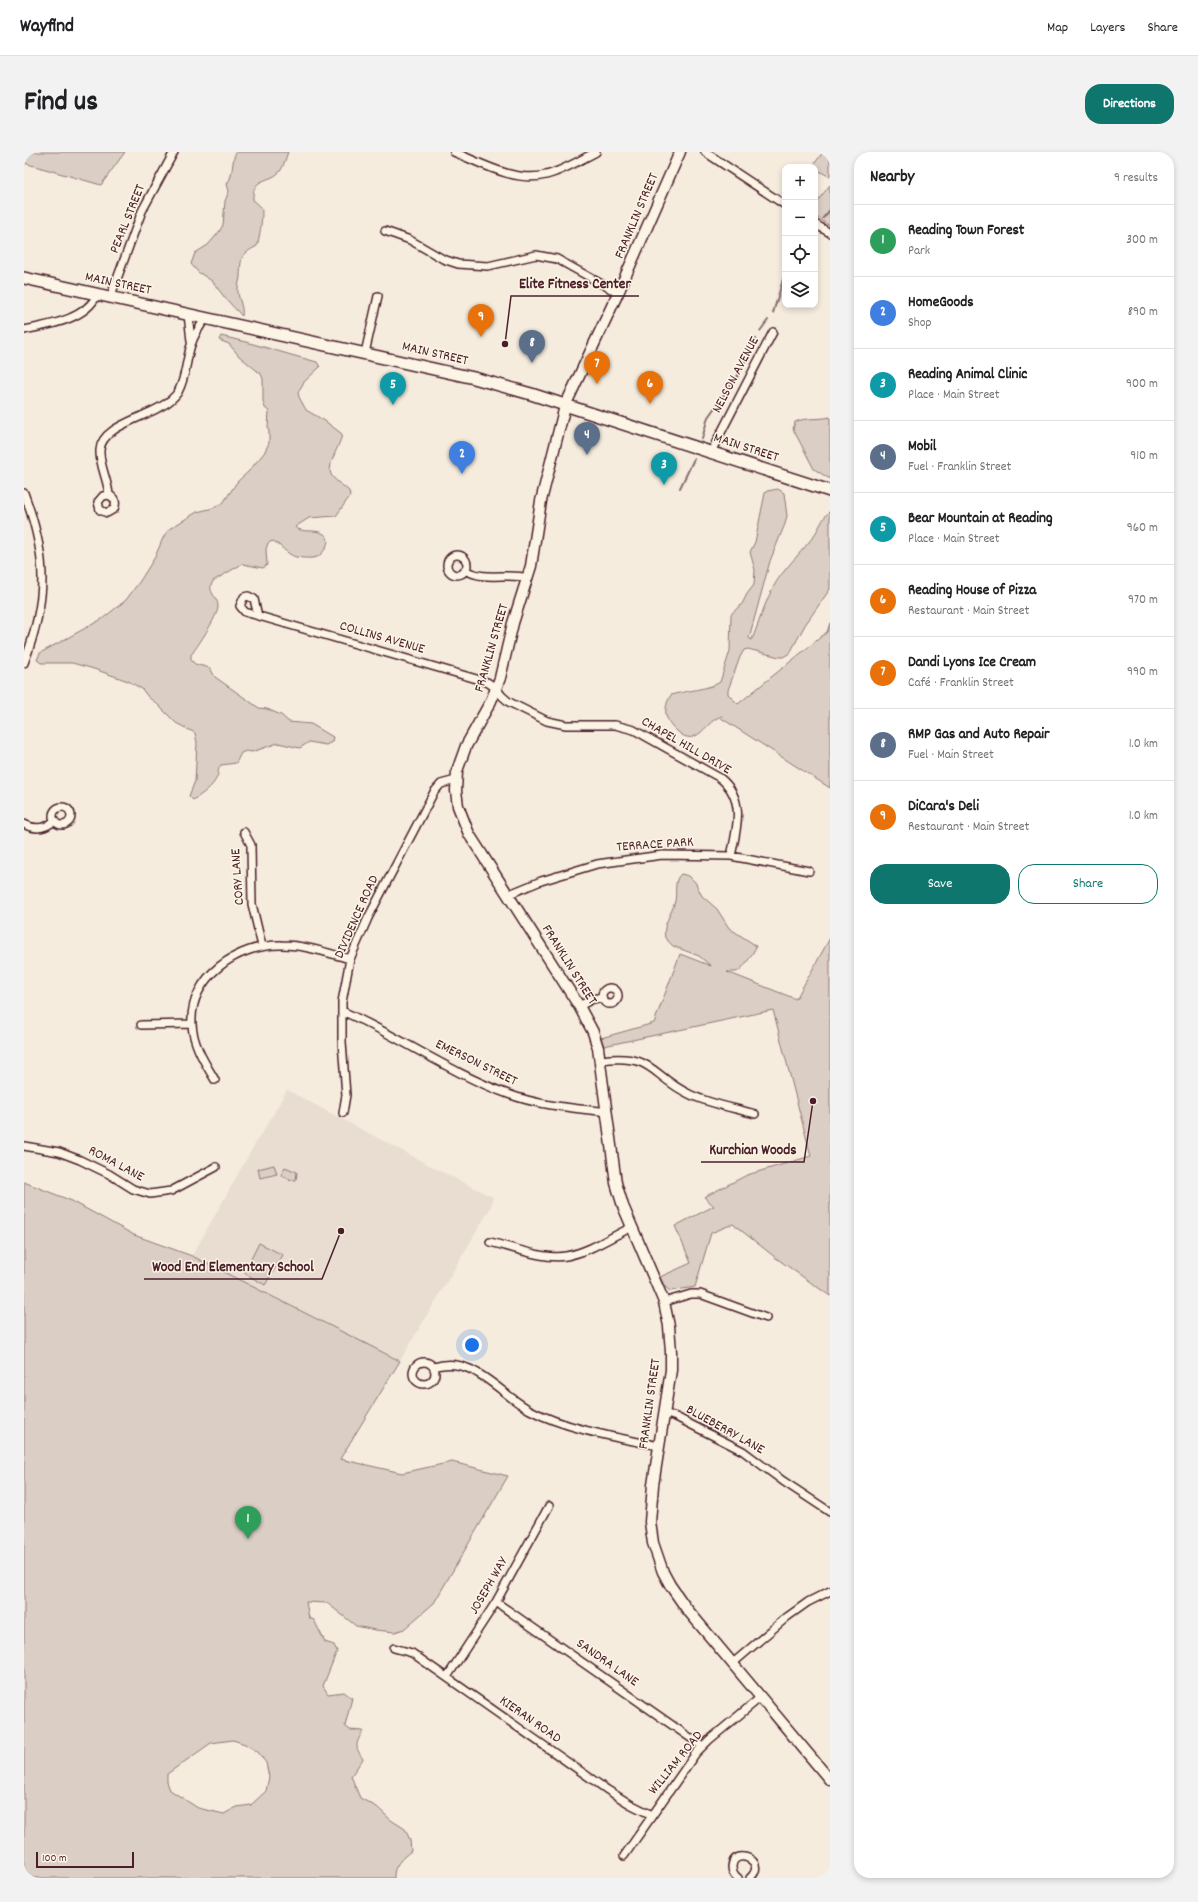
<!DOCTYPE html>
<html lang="en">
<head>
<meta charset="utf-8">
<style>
	body { margin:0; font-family:Dekko,sans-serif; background:#f2f2f2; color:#202124 }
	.controls { position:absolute; right:12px; top:12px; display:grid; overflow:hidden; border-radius:8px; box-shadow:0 2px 6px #0003 }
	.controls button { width:36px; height:36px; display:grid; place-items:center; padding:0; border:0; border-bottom:1px solid #e0e0e0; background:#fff; color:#202124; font:20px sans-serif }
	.scale { position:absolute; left:12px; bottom:10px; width:98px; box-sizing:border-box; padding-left:4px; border:2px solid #4a1f2b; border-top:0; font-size:11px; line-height:14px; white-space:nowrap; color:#4a1f2b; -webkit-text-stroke:3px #fcf5e5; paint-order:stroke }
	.you { position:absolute; left:448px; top:1193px; width:14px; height:14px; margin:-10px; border:3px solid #fff; border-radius:50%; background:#1a73e8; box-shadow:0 0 0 6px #1a73e833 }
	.badge { display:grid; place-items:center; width:26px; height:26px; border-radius:50%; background:#0f766e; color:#fff; font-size:13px; font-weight:700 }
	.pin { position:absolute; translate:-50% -33px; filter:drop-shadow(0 1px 2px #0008) }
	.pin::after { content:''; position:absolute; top:21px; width:14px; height:12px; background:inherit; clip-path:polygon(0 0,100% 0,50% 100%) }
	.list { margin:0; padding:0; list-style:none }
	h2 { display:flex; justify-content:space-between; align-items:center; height:52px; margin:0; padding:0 16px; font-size:17px }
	h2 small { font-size:13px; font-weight:400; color:#757577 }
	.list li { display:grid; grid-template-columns:26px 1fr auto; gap:12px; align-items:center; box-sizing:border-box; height:72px; padding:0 16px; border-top:1px solid #e0e0e0 }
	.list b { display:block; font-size:15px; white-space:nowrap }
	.list p { margin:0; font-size:13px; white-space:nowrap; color:#757577 }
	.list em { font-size:13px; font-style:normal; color:#757577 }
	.actions { display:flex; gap:8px; padding:12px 16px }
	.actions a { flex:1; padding:9px 0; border:1px solid #0f766e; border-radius:16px; text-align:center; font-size:14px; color:#0f766e }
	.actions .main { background:#0f766e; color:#fff }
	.icon { flex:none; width:22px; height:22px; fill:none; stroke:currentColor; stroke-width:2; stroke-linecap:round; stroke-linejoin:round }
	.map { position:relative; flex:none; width:806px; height:1726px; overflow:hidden; border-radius:16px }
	header { display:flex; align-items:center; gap:24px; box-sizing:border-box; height:56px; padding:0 20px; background:#fff; border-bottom:1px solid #e0e0e0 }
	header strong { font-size:19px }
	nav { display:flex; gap:22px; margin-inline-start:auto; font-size:14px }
	.intro { display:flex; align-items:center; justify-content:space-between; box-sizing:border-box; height:96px; padding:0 24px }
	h1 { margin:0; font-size:28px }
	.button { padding:10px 18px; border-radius:16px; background:#0f766e; color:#fff; font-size:14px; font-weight:700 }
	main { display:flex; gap:24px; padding:0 24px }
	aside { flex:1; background:#fff; border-radius:16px; box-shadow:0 2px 6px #0003 }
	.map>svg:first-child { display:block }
</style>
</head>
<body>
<header>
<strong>Wayfind</strong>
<nav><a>Map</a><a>Layers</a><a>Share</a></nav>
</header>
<div class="intro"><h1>Find us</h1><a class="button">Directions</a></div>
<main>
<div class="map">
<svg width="806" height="1726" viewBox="0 0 806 1726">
	<rect width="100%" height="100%" fill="#f5ecde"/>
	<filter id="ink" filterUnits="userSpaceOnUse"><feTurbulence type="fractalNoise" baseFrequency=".025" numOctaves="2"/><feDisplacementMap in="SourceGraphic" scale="8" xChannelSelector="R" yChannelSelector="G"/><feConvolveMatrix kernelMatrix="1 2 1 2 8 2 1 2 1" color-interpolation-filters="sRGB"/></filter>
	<g filter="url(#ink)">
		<!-- built -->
		<path fill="#e8ddd0" d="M263,938L428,1025L469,1045L467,1055L376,1209L168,1104L236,983L239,980Z"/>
		<!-- green -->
		<path fill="#dbcec4" stroke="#927678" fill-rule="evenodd" d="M0,0H101L77,33L0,11Z
			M212,0H264C262,5 260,13 257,18C247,32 228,23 229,48C232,50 235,53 237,55C240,60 235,89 233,94C216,103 217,106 216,124C216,128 214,132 214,136C213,146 220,154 218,164L201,146L188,129L174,120L167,112L171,101L184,93L195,80L199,73L201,49L205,39L203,32C210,23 207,10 212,0Z
			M799,0H806V25L788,15Z
			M806,33V74L791,64V52Z
			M197,184C230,191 261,202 293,210L296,215L280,230L274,240L275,245L282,258L301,269L318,282C317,292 301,315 308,324C312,330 320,334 325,339L326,344L312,364L285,366L271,375C279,382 291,376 300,382C309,388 300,401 293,405C287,407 278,406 272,405C262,402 257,393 249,389L244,391L242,397L243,413L239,416L218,412L189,429C182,441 194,443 194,455C194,464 173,495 167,503V508L171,512L186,516L191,525L235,556L243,557L257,563L265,570L287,572L309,585L308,590L302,593L285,590L276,596L254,591L228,600L222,599L217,601L212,611L197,613C193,618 195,621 193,625C189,635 177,643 169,648L165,644L171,629L173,591L171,581L152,571L132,551L124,545L118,537L104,529L70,517L48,511H17L13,508L16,501L78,467L102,448L116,429L131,405L139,386L145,377L173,360L189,356L199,351L213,330L224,320L240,301L245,291V280L244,275L245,259L241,256L239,249V227L237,222L215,204L205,192L195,188Z
			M806,265V327L790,317L769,277L771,270C782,265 794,268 806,265Z
			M754,337L760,341L763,364L761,372L746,409L725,486L727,488L729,485C737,465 744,440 757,423C767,410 779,398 789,385C795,377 798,366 806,359V437L781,473L766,501L759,505H755L724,497L720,498L716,505L704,538V542L714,552L803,480L806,471V636L697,566L699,564C682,566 674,599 653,579C648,575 644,569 642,564C641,556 643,549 647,543C659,539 687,537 696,530L706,499L707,462L718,452L723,442L730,433L731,418L726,400L731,390L741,341L743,339Z
			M657,722L665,724L671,730L678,744L693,757L705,776L731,793L732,795C729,801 719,818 712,820C710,820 705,820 703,820L772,847L806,786V1144L752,1106L709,1072L687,1081L671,1135L646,1139L641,1135L636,1125L667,1111L651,1074L690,1054L680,1045L723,1023L787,1004L749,858L580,894L577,886L630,871L656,802L687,814L675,804L649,794L641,786C638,772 648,762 651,749C653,741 649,728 657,722Z
			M250,1013L253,1022L236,1026L234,1017Z
			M261,1015L273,1020L272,1028H267L266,1029L265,1027L257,1023Z
			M0,1030L48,1049L110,1083L168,1104L376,1209L316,1307L378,1321L428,1310L484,1324L410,1451L380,1477L371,1480L351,1478L332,1474L303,1451L282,1450L285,1466L290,1468L301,1490L310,1493L313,1499L299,1534L304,1542L320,1540L328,1546L321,1574L326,1578L339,1579C332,1592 330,1594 339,1607L327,1624L336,1646L353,1655L367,1668L381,1677L386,1688L387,1699C378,1706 369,1714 370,1726H0ZM209,1588L221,1592L234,1600L242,1611L245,1625L242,1639L227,1653L213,1655L200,1662L174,1656L146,1638L143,1630V1622L187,1591Z
			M235,1091L259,1103L241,1133L220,1121Z"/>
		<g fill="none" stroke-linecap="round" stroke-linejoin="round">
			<!-- stream -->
			<path stroke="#8c6e70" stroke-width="2" d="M799,66L806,58
				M749,161L761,121
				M736,179L744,168
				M678,287L684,265L713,225L732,187
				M656,336L670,307"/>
			<defs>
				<path id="minor" d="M430,0C457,11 491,31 522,23C539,19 556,8 572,0
					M681,0L761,53
					M791,72L806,81
					M361,79L386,88L419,107L434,112L464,114L512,103L533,107L594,141
					M86,146L118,59L150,0
					M164,162L167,189
					M0,178C24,173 61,168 73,143
					M341,201L354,144
					M687,300L749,180
					M0,341C24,405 24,447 0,511
					M85,343L79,344L74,350L76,358L83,361L90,357C93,351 91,346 85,343C84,328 75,313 76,298C78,269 138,265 154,240C162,226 162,208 167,193C170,183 176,174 182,166
					M423 413a10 10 0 1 1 20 0a10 10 0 1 1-20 0Z
					M441,418C462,430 483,420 504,426
					M234,464L230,447L224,444L220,445L216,454L221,460L463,530L472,536L478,544L485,550L523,569L542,573H591L610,578L696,626C722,647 713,676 707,704
					M29 664a9 9 0 1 1 18 0a9 9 0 1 1-18 0Z
					M0,672C11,678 21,677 30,669
					M220,680L227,693L228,752L238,794
					M483,743L517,729L573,712L638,703L707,704L785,719
					M578 844a8 8 0 1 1 16 0a8 8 0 1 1-16 0Z
					M555,854L569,847L578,845
					M318,859C375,884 426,921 484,942C516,954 550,956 583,960
					M117,873L168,872
					M577,908C631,901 626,924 667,943C687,952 710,956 731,962
					M191,928C181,911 169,893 168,872C165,825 214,792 258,793C281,793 304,801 326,807
					M319,961L322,943L318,890V850L326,807L344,766L410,640L417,632L432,628
					M0,994L35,1000L56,1008L85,1022L109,1037L126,1042L147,1039L192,1015
					M466,1090C487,1095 521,1108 542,1104C565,1100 587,1085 608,1075
					M640,1150L667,1142H676L742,1166
					M389 1221a11 11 0 1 1 22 0a11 11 0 1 1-22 0Z
					M410,1215C449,1202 475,1242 506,1258C542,1277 595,1286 635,1294
					M640,1261L652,1265L719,1299L759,1329L806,1360
					M472,1450L678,1594
					M370,1496L388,1501L582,1637L606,1652L628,1663
					M709,1511L763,1465L784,1450L806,1439
					M423,1525L472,1450L525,1354
					M600,1704L672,1601L685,1588L737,1545
					M714,1726C710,1723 708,1720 708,1715C709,1694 745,1709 726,1726"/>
				<path id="secondary" d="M656,0L594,141L541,254L517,349L507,414L489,471L476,526L467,549L442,594L433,619L432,639L434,654L445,682L555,854L569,880L574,896L592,1031L599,1054L640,1150L645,1174L647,1200V1218L629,1333L626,1370L629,1391L639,1420L646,1433L662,1456L806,1628"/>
				<path id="primary" d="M0,126L450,226L507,242L806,339"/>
			</defs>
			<!-- minor casing -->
			<use href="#minor" stroke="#4a1f2b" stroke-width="10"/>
			<!-- secondary casing -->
			<use href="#secondary" stroke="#4a1f2b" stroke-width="13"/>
			<!-- primary casing -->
			<use href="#primary" stroke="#4a1f2b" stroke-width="14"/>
			<!-- minor -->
			<use href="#minor" stroke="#fcf5e5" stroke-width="7"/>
			<!-- secondary -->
			<use href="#secondary" stroke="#fcf5e5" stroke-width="10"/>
			<!-- primary -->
			<use href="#primary" stroke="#fcf5e5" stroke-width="11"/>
		</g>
	</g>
	<g text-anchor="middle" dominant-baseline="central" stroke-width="3" stroke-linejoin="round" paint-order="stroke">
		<!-- street labels -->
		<g font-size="14" fill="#4a1f2b" stroke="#fcf5e5">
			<text transform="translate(613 64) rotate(-67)">FRANKLIN STREET</text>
			<text transform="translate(104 67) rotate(-68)">PEARL STREET</text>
			<text transform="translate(94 132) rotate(12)">MAIN STREET</text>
			<text transform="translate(411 202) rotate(13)">MAIN STREET</text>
			<text transform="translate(712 223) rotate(-62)">NELSON AVENUE</text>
			<text transform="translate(722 296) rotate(18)">MAIN STREET</text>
			<text transform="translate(358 486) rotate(16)">COLLINS AVENUE</text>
			<text transform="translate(468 496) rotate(-74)">FRANKLIN STREET</text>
			<text transform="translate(662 594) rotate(30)">CHAPEL HILL DRIVE</text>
			<text transform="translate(631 693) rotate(-4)">TERRACE PARK</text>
			<text transform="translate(214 725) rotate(-94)">CORY LANE</text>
			<text transform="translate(333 765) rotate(-66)">DIVIDENCE ROAD</text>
			<text transform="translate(545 813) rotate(58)">FRANKLIN STREET</text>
			<text transform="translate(452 911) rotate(26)">EMERSON STREET</text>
			<text transform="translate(92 1012) rotate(28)">ROMA LANE</text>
			<text transform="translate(626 1252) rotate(-82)">FRANKLIN STREET</text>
			<text transform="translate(701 1278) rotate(29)">BLUEBERRY LANE</text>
			<text transform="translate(465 1434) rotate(-60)">JOSEPH WAY</text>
			<text transform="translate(583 1511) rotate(35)">SANDRA LANE</text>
			<text transform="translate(506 1568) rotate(35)">KIERAN ROAD</text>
			<text transform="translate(652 1611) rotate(-51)">WILLIAM ROAD</text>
		</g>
	</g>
	<!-- callouts -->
	<path fill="none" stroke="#4a1f2b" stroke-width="1.5" d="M481 192L487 144H615M789 949L780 1010H677M317 1079L298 1127H120"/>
	<g fill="#4a1f2b" stroke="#fcf5e5" stroke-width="1.5">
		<circle cx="481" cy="192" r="4"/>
		<circle cx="789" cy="949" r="4"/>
		<circle cx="317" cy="1079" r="4"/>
	</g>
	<g font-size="15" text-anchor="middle" font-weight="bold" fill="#4a1f2b" stroke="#fcf5e5" stroke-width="3" stroke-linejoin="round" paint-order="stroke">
		<text x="551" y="136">Elite Fitness Center</text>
		<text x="729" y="1002">Kurchian Woods</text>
		<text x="209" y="1119">Wood End Elementary School</text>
	</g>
</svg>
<div class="controls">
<button>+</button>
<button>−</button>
<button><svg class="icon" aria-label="locate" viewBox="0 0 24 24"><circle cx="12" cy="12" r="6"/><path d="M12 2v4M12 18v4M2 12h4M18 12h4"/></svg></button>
<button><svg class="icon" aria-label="layers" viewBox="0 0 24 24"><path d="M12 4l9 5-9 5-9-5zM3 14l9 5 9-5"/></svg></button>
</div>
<div class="scale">100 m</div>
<div class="you"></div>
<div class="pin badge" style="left:224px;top:1387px;background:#2e9e5b">1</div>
<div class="pin badge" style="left:438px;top:322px;background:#3f7fe0">2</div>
<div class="pin badge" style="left:640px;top:333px;background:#0f9aa8">3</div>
<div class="pin badge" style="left:563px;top:303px;background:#5c6f8a">4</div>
<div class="pin badge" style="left:369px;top:253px;background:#0f9aa8">5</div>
<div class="pin badge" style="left:626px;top:252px;background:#e8710a">6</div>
<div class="pin badge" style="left:573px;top:232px;background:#e8710a">7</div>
<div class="pin badge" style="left:508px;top:211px;background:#5c6f8a">8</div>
<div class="pin badge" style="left:457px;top:185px;background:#e8710a">9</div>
</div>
<aside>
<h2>Nearby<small>9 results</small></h2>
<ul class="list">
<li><span class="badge" style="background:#2e9e5b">1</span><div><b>Reading Town Forest</b><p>Park</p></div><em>300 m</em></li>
<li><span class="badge" style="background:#3f7fe0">2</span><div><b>HomeGoods</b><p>Shop</p></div><em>890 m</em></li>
<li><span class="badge" style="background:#0f9aa8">3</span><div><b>Reading Animal Clinic</b><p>Place · Main Street</p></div><em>900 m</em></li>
<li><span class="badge" style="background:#5c6f8a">4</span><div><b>Mobil</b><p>Fuel · Franklin Street</p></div><em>910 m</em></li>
<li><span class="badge" style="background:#0f9aa8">5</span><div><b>Bear Mountain at Reading</b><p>Place · Main Street</p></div><em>960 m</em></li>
<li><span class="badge" style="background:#e8710a">6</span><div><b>Reading House of Pizza</b><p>Restaurant · Main Street</p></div><em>970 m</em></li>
<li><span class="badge" style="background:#e8710a">7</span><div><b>Dandi Lyons Ice Cream</b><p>Café · Franklin Street</p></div><em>990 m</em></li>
<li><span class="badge" style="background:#5c6f8a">8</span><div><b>RMP Gas and Auto Repair</b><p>Fuel · Main Street</p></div><em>1.0 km</em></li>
<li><span class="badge" style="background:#e8710a">9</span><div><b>DiCara's Deli</b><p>Restaurant · Main Street</p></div><em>1.0 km</em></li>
</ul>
<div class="actions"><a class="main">Save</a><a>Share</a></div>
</aside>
</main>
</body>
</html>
